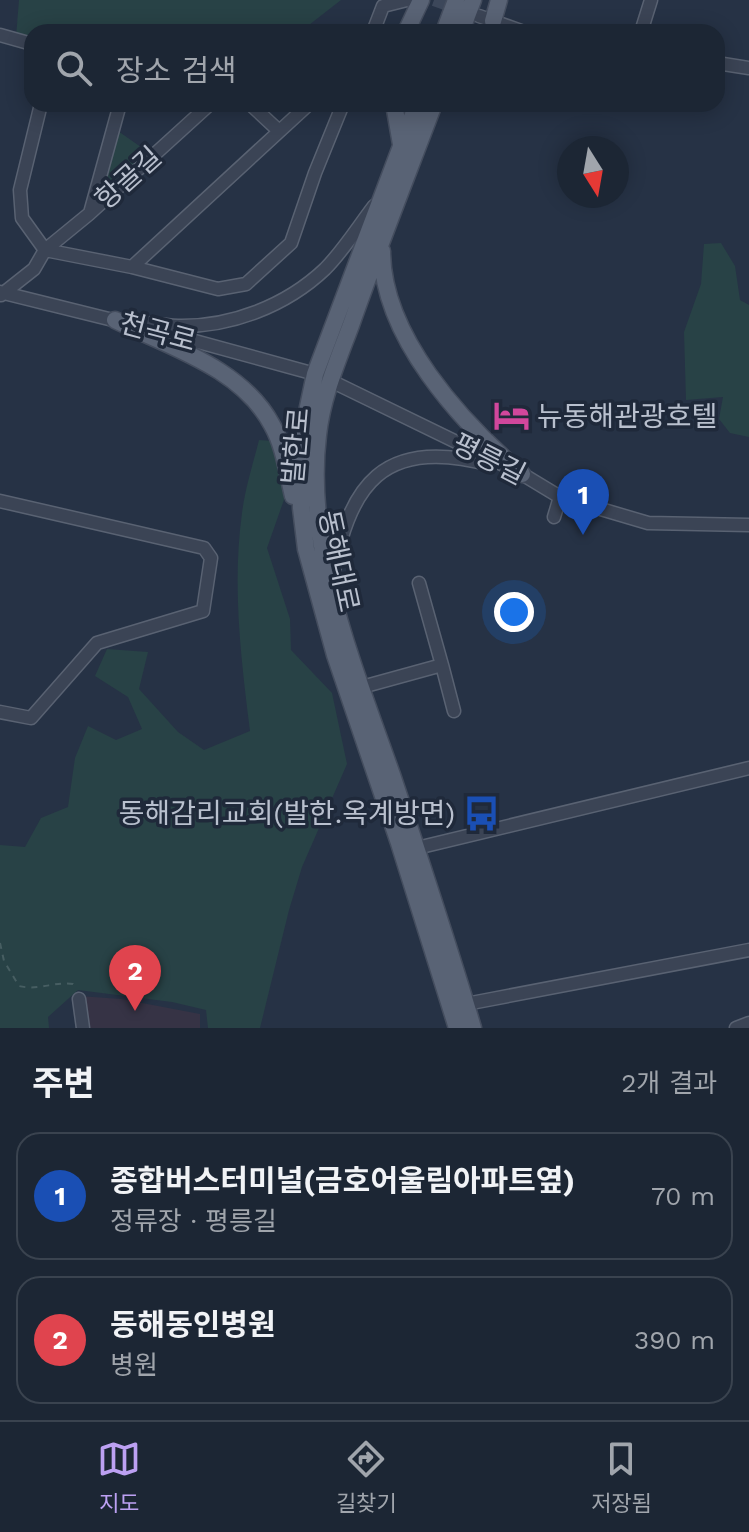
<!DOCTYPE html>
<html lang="ko">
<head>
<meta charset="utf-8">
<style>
	body { margin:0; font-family:"Work Sans","Noto Sans KR",sans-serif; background:#293240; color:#f1f3f6 }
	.compass { position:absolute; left:557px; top:136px; width:72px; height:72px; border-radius:50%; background:#1c2634; box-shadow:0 4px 20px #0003; rotate:169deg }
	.you { position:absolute; left:514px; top:612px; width:28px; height:28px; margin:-20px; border:6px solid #fff; border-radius:50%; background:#1a73e8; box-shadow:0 0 0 12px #1a73e833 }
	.badge { display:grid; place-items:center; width:52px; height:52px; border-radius:50%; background:#bca0f2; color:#fff; font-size:26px; font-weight:700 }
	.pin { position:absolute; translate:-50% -66px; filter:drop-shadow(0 2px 4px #0008) }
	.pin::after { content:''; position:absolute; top:42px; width:28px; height:24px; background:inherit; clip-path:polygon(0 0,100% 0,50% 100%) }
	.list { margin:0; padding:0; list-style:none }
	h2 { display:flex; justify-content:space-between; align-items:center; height:104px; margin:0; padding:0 32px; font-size:34px }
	h2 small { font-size:26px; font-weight:400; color:#a0a5ac }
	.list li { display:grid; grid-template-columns:52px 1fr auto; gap:24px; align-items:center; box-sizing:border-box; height:128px; margin:0 16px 16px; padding:0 16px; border:2px solid #3a434f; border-radius:24px }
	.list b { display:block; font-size:30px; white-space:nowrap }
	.list p { margin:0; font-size:26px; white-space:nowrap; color:#a0a5ac }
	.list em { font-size:26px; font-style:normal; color:#a0a5ac }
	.icon { flex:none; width:44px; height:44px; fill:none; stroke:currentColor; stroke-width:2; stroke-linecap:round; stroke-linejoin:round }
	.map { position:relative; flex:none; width:749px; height:1028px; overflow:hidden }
	.search { position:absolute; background:#1c2634; box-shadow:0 4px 20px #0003; left:24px; right:24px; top:24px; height:88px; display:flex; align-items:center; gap:20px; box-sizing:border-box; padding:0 28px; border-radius:24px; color:#a0a5ac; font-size:30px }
	.sheet { height:392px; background:#1c2634 }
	nav { display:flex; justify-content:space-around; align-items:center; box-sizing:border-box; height:112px; border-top:2px solid #3a434f; background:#1c2634; font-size:22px; color:#a0a5ac }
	nav a { display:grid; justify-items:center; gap:4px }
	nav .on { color:#bca0f2 }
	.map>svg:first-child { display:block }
</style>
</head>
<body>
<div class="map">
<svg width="749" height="1028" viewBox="0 0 749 1028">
	<rect width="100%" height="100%" fill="#263245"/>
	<!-- medical -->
	<path fill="#363345" d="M79,996L121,999L200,1014V1028H88Z"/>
	<!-- green -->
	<path fill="#284246" d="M19,0H341L300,32H32V39L16,37Z
		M118,131L148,152L100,197Z
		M721,243L735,266L740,300L749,305V437L730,433L719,419L723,397L686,400L684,332L701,284L704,244Z
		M259,440L286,442V494L267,548L290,619L291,650L332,693L347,764L302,867L289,910L260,1028H208L206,1010L172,1002L78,990L48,1017L49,1028H0V845L25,847L41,818L68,807L75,758L88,726L116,740L142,729L128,697L95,676L107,649L148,652L139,689L178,732L204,750L250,731C241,659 232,586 242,513C245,489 253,464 259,440Z"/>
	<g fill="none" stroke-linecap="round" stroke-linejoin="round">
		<!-- minor-tunnel -->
		<path stroke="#3c475a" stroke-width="12" stroke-dasharray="12 6" stroke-linecap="butt" d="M434,0L461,10"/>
		<defs>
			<path id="minor" d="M479,16L524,32
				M373,32L383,6L407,0
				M641,32L651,0
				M0,35L32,44
				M717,63L749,68
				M250,104L279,131
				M90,213L120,104
				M45,250L132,267L218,289L246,284L291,243L315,173L343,104
				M45,250L89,214L210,104
				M132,267L309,104
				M0,292L121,322
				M1,295L34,269L45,250L22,218L20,190L41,104
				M122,321C141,322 159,325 178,326C231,327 286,306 325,269C343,251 358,227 374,206
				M147,328L315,374
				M331,381L522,474L560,497L648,523L749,525
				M0,501L204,548L211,558L203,611L97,643L31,718L0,712
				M554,517L560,497
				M332,583C347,484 384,436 490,465
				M442,665L454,711
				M362,687L442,665L419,583
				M417,848L749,768
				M79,999L83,1028
				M466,1004L749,950
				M736,1028L749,1023"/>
			<path id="major" d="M493,21L499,0
				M406,32L421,0
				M444,32L456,0
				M461,32L473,0
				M394,104L401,144
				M417,104L315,374L301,440V508L306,549L335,655L399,843L457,1028
				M434,104C406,178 377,251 351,325C338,360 322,397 318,435C304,549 355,669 392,775C420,859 448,943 473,1028
				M382,251C382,336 461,422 522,474
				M115,320C170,347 242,368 272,425C284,446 287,472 293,496"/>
		</defs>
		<!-- minor casing -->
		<use href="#minor" stroke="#596272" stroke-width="15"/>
		<!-- major casing -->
		<use href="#major" stroke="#444d5e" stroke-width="19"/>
		<!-- path -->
		<path stroke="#475e62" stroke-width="2" stroke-dasharray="6 6" stroke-linecap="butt" d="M0,943L4,961L19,986C39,991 55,981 73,984L75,987"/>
		<!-- minor -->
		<use href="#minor" stroke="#3b4455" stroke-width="12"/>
		<!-- major -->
		<use href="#major" stroke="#596375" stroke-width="16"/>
	</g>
	<!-- icons -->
	<defs>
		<symbol id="hotel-bare" viewBox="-9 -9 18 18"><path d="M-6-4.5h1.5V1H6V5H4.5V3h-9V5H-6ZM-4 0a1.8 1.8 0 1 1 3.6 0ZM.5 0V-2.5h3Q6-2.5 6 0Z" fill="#d1479c" stroke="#1f293a" stroke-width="2.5" paint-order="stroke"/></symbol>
		<symbol id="bus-bare" viewBox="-9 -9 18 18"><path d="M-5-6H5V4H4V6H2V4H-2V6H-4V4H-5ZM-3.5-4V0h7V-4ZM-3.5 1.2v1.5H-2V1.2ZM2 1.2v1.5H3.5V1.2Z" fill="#1a4fb4" stroke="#1f293a" stroke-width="2.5" paint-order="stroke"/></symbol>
	</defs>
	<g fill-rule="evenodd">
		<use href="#hotel-bare" x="486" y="390" width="51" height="51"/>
		<use href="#bus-bare" x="456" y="788" width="51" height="51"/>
	</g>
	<g text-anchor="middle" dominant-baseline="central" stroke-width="7" stroke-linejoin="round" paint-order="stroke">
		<!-- street labels -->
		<g font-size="28" fill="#b9c0ce" stroke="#1f293a">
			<text transform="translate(128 178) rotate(-42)">항골길</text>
			<text transform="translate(158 332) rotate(15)">천곡로</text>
			<text transform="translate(296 446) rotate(-85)">발한로</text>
			<text transform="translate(489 459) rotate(27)">평릉길</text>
			<text transform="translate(339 561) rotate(78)">동해대로</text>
		</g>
		<!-- poi labels -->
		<g font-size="28" fill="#b9c0ce" stroke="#1f293a" text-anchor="start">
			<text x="537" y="416">뉴동해관광호텔</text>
			<text x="455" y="813" text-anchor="end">동해감리교회(발한.옥계방면)</text>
		</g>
	</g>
</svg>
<svg class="compass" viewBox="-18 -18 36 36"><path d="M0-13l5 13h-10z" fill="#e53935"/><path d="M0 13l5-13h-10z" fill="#a0a5ac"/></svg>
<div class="you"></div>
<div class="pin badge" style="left:583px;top:535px;background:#1a4fb4">1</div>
<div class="pin badge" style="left:135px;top:1011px;background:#e0444e">2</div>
<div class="search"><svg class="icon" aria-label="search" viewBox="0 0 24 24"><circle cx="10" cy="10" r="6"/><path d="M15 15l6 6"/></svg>장소 검색</div>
</div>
<section class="sheet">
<h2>주변<small>2개 결과</small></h2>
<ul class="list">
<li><span class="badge" style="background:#1a4fb4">1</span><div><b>종합버스터미널(금호어울림아파트옆)</b><p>정류장 · 평릉길</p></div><em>70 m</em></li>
<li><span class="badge" style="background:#e0444e">2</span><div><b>동해동인병원</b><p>병원</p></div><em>390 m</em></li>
</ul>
</section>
<nav>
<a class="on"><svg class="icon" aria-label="map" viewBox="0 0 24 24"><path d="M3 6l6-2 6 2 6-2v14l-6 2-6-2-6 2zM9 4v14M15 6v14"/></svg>지도</a>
<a><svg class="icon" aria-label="directions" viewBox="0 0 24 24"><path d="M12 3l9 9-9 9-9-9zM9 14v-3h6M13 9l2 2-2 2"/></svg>길찾기</a>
<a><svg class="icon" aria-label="saved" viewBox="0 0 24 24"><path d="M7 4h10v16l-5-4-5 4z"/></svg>저장됨</a>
</nav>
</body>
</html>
